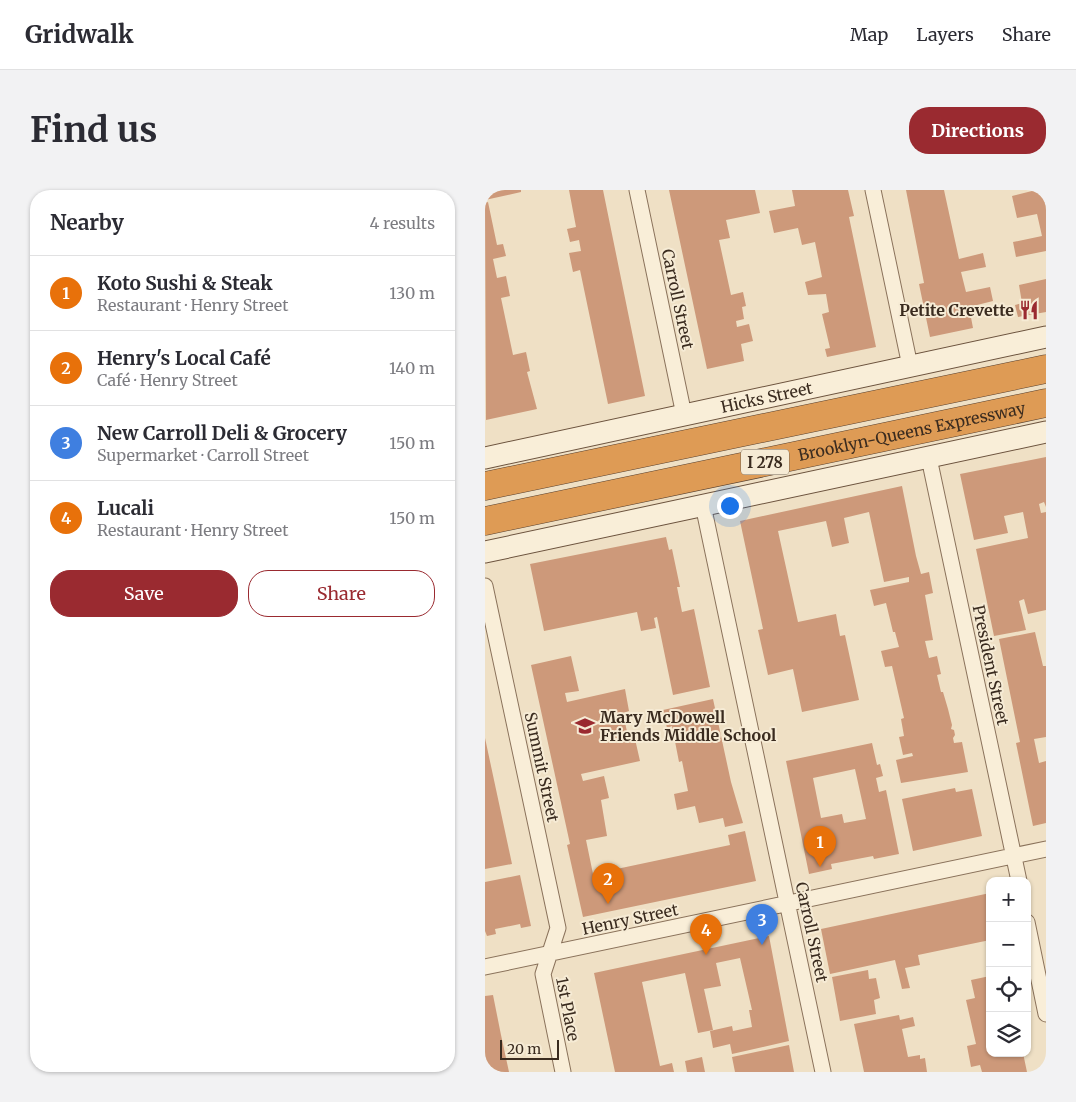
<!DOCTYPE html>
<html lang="en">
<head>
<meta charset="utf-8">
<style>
	body { margin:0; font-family:Merriweather,serif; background:#f2f2f3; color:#2b2b33 }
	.controls { position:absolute; right:15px; bottom:15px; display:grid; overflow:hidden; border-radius:10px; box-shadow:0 1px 4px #0004 }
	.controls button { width:45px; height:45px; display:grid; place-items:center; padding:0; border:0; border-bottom:1px solid #e1e1e2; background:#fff; color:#2b2b33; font:25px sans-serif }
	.scale { position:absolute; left:15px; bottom:12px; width:59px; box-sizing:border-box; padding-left:5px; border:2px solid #3a2b1f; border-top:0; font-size:14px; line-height:18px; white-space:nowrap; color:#3a2b1f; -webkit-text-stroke:4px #f6ebd5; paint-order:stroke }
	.you { position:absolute; left:244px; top:315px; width:18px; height:18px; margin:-12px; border:4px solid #fff; border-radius:50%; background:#1a73e8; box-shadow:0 0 0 8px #1a73e833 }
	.badge { display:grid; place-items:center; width:32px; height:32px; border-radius:50%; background:#9a2a30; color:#fff; font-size:16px; font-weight:700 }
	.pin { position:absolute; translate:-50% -41px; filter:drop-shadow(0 1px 2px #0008) }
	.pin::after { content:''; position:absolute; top:26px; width:18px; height:15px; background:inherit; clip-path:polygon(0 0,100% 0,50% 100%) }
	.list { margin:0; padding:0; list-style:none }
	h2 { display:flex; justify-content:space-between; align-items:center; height:65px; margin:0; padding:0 20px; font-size:21px }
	h2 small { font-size:16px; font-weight:400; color:#7c7c81 }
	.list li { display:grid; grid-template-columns:32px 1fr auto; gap:15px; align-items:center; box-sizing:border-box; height:75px; padding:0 20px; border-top:1px solid #e1e1e2 }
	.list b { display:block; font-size:19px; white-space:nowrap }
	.list p { margin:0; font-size:16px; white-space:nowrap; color:#7c7c81 }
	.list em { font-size:16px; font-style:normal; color:#7c7c81 }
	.actions { display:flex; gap:10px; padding:15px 20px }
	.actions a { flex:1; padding:11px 0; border:1px solid #9a2a30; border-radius:20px; text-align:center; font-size:18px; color:#9a2a30 }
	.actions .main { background:#9a2a30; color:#fff }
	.icon { flex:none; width:28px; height:28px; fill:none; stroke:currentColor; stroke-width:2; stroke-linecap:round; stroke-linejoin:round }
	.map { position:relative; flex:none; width:561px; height:882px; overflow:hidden; border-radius:20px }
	header { display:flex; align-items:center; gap:30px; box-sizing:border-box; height:70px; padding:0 25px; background:#fff; border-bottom:1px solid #e1e1e2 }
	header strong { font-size:24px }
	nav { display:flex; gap:28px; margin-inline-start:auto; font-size:18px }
	.intro { display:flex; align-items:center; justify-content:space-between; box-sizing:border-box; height:120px; padding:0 30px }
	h1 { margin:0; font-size:35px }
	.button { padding:12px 22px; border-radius:20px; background:#9a2a30; color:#fff; font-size:18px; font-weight:700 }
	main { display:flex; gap:30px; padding:0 30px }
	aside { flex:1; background:#fff; border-radius:20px; box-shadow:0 1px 4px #0004 }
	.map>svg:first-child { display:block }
</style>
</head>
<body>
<header>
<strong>Gridwalk</strong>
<nav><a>Map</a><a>Layers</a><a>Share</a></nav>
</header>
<div class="intro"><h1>Find us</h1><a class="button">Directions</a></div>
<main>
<aside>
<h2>Nearby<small>4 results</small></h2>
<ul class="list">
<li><span class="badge" style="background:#e8710a">1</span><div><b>Koto Sushi &amp; Steak</b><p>Restaurant · Henry Street</p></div><em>130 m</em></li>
<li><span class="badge" style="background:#e8710a">2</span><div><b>Henry's Local Café</b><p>Café · Henry Street</p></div><em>140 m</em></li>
<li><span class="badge" style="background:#3f7fe0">3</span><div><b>New Carroll Deli &amp; Grocery</b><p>Supermarket · Carroll Street</p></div><em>150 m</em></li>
<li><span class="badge" style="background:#e8710a">4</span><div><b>Lucali</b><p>Restaurant · Henry Street</p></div><em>150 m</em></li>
</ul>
<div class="actions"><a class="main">Save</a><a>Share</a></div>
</aside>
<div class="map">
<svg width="561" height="882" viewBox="0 0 561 882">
	<rect width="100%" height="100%" fill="#efe0c5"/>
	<!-- building -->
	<path fill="#cd997a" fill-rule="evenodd" d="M0,0H36V2L0,10Z
		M84,0H118L160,206L123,214L95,80L88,82L84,63L96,61L94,50L85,52L82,39L91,37Z
		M184,0H270L275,23L241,30L245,48L234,50L246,105L258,102L261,116L257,117L259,129L251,131L252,137L264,134L268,151L256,154L259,171L222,179Z
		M307,0H363L369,26L364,27L391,157L342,167L340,159L345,158L337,124L344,122L341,104L323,105L320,92L337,87L330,52L317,55L313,38L289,43L284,21L310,16Z
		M421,0H459L474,69L498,63L501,77L476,82L481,102L505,97L508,111L484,117L488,138L445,147L434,94L439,93Z
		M551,0H561V61L531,67L528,52L557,46L552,24L532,28L527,6Z
		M3,12L12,55L18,54L21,66L8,69L12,88L21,86L25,106L16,108L28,165L41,162L45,181L42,182L52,219L1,230L0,13Z
		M561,89V122L533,127L530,115L537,113L534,95Z
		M561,267V317L559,312L554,314L556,323L561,322V420L543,424L539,409L534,411L541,440L509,446L491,359L543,348L538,322L519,326L523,343L489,350L475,284Z
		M417,296L431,366L436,384L444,382L448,403L440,405L448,450L440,451L444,468L452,466L456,484L452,485L456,502H458L463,519L467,535L466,539L469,540L470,545L468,548L469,553L477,552L483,582L416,593L411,570L428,566L427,563L418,565L414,547L419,546L416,529L419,528L407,476L400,477L396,461L414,457L410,442H408L401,413L389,416L385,400L424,392V387L399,392L384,322L359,328L364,353L347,357L341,331L293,341L313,432L351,424L355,446L360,445L374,510L317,522L308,479L283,485L273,440L278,439L255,331Z
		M181,347L184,360L187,359L195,397H192L197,422L209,419L225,497L188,505L172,427L169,428L171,438L156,441L152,422L59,441L45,374Z
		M550,442L558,476H561V547L549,549L554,573L561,571V633L548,636L531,553L535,552L514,449Z
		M86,466L94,501L80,503L82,512L140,499L144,521L138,523L144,551L150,549L155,571L96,584L98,591L119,586L124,608L116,610L122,646L101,650L108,684L245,655L243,645L260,641L271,691L98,727L82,655L85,654L46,475Z
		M228,509L246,592L258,633L240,637L238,628L214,633L210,616L192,620L189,604L203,601L197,571L194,572L187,536L182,538L178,520Z
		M0,548L27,674L0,679Z
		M387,553L392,575L395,574L398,586L391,588L394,602L401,600L414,664L389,669L388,666L346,674L347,679L324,684L301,571ZM370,579L381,629L359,633L357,624L336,628L328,588Z
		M470,598L471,602L487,599L497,646L428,661L417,609Z
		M35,685L46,736L36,738L35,734L10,739L11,744L2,746L0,741V692Z
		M505,703V750L433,765L435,775L420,778L425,798L417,799L410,770L345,784L336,739Z
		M284,746L304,851L247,864L245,854L228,858L225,841L247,836L248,841L267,837L264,820H267L255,768L231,773L236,796L219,799L228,840L213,843L200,783L157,792L175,876L187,873L189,882H130L109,783Z
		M383,780L384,789L391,788L395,808L389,810L391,824L355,831L347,787Z
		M505,786V863H538L542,882H497L495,875L486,877L482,856L491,854L481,810L490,808L486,790Z
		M8,805L16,845L24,882H0V806Z
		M414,825L415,830L428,827L430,836L417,839L423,867L435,865V869L440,868L442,882H379L369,834Z
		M304,855L309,882H250L247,867Z
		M217,867L220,882H202L200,871Z"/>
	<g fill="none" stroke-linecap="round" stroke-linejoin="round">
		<defs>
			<path id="street" d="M152,0L199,225
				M388,0L425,176
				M444,268L534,691
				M218,315L338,882
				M0,396L73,738L58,784L78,882
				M542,732L561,824
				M0,777L561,659"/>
			<g id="secondary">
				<path id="s1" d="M0,268L561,147"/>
				<path d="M0,362L561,242"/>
			</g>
			<g id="highway">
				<path d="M0,296L561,179"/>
				<path id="s2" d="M0,331L561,213"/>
			</g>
		</defs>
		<!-- street casing -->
		<use href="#street" stroke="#8a725b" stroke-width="17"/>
		<!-- secondary casing -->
		<use href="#secondary" stroke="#6c533e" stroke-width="23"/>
		<!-- highway casing -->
		<use href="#highway" stroke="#58402f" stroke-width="29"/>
		<!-- street -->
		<use href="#street" stroke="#f9eed8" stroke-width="15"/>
		<!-- secondary -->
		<use href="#secondary" stroke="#f9eed8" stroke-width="21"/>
		<!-- highway -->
		<use href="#highway" stroke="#de9b55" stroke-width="28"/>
	</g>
	<!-- icons -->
	<defs>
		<symbol id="restaurant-bare" viewBox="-9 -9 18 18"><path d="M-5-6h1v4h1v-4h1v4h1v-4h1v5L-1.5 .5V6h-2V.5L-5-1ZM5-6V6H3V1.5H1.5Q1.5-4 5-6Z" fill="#9a2a30" stroke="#f6ebd5" stroke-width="2.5" paint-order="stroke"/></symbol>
		<symbol id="school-bare" viewBox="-9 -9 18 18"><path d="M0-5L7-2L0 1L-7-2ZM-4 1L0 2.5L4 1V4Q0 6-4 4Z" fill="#9a2a30" stroke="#f6ebd5" stroke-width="2.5" paint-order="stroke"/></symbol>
	</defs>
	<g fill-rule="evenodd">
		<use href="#restaurant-bare" x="530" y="106" width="28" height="28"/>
		<use href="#school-bare" x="86" y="522" width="28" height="28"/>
	</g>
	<g text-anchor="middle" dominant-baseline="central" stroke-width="4" stroke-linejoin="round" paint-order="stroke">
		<!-- shield labels -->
		<rect fill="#f6ebd5" stroke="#726556" stroke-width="1" x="256" y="259.5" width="48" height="25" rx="4"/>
		<g font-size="15" font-weight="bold" fill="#3a2b1f">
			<text x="280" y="272">I 278</text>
		</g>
		<!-- street labels -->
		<g font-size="16" fill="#3a2b1f" stroke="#f6ebd5">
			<text transform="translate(193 109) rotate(78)">Carroll Street</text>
			<text stroke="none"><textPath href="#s1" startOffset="288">Hicks Street</textPath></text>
			<text stroke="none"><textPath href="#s2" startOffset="436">Brooklyn-Queens Expressway</textPath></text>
			<text transform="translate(506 475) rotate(78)">President Street</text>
			<text transform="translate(57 577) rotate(78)">Summit Street</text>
			<text transform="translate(145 729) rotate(-12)">Henry Street</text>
			<text transform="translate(327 742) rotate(78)">Carroll Street</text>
			<text transform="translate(83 819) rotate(79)">1st Place</text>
		</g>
		<!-- poi labels -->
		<g font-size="16" font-weight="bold" fill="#3a2b1f" stroke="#f6ebd5" text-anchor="end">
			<text x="529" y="120">Petite Crevette</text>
			<text x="115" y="527" text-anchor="start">Mary McDowell<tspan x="115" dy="18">Friends Middle School</tspan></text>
		</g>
	</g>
</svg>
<div class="controls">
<button>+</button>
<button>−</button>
<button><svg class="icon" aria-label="locate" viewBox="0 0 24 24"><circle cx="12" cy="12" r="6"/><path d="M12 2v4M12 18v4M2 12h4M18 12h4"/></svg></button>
<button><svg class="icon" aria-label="layers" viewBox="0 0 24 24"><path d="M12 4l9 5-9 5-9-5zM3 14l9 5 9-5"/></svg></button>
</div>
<div class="scale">20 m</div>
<div class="you"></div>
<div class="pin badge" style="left:335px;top:677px;background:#e8710a">1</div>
<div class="pin badge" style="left:123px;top:714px;background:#e8710a">2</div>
<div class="pin badge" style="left:277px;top:755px;background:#3f7fe0">3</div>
<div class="pin badge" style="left:221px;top:765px;background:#e8710a">4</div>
</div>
</main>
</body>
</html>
